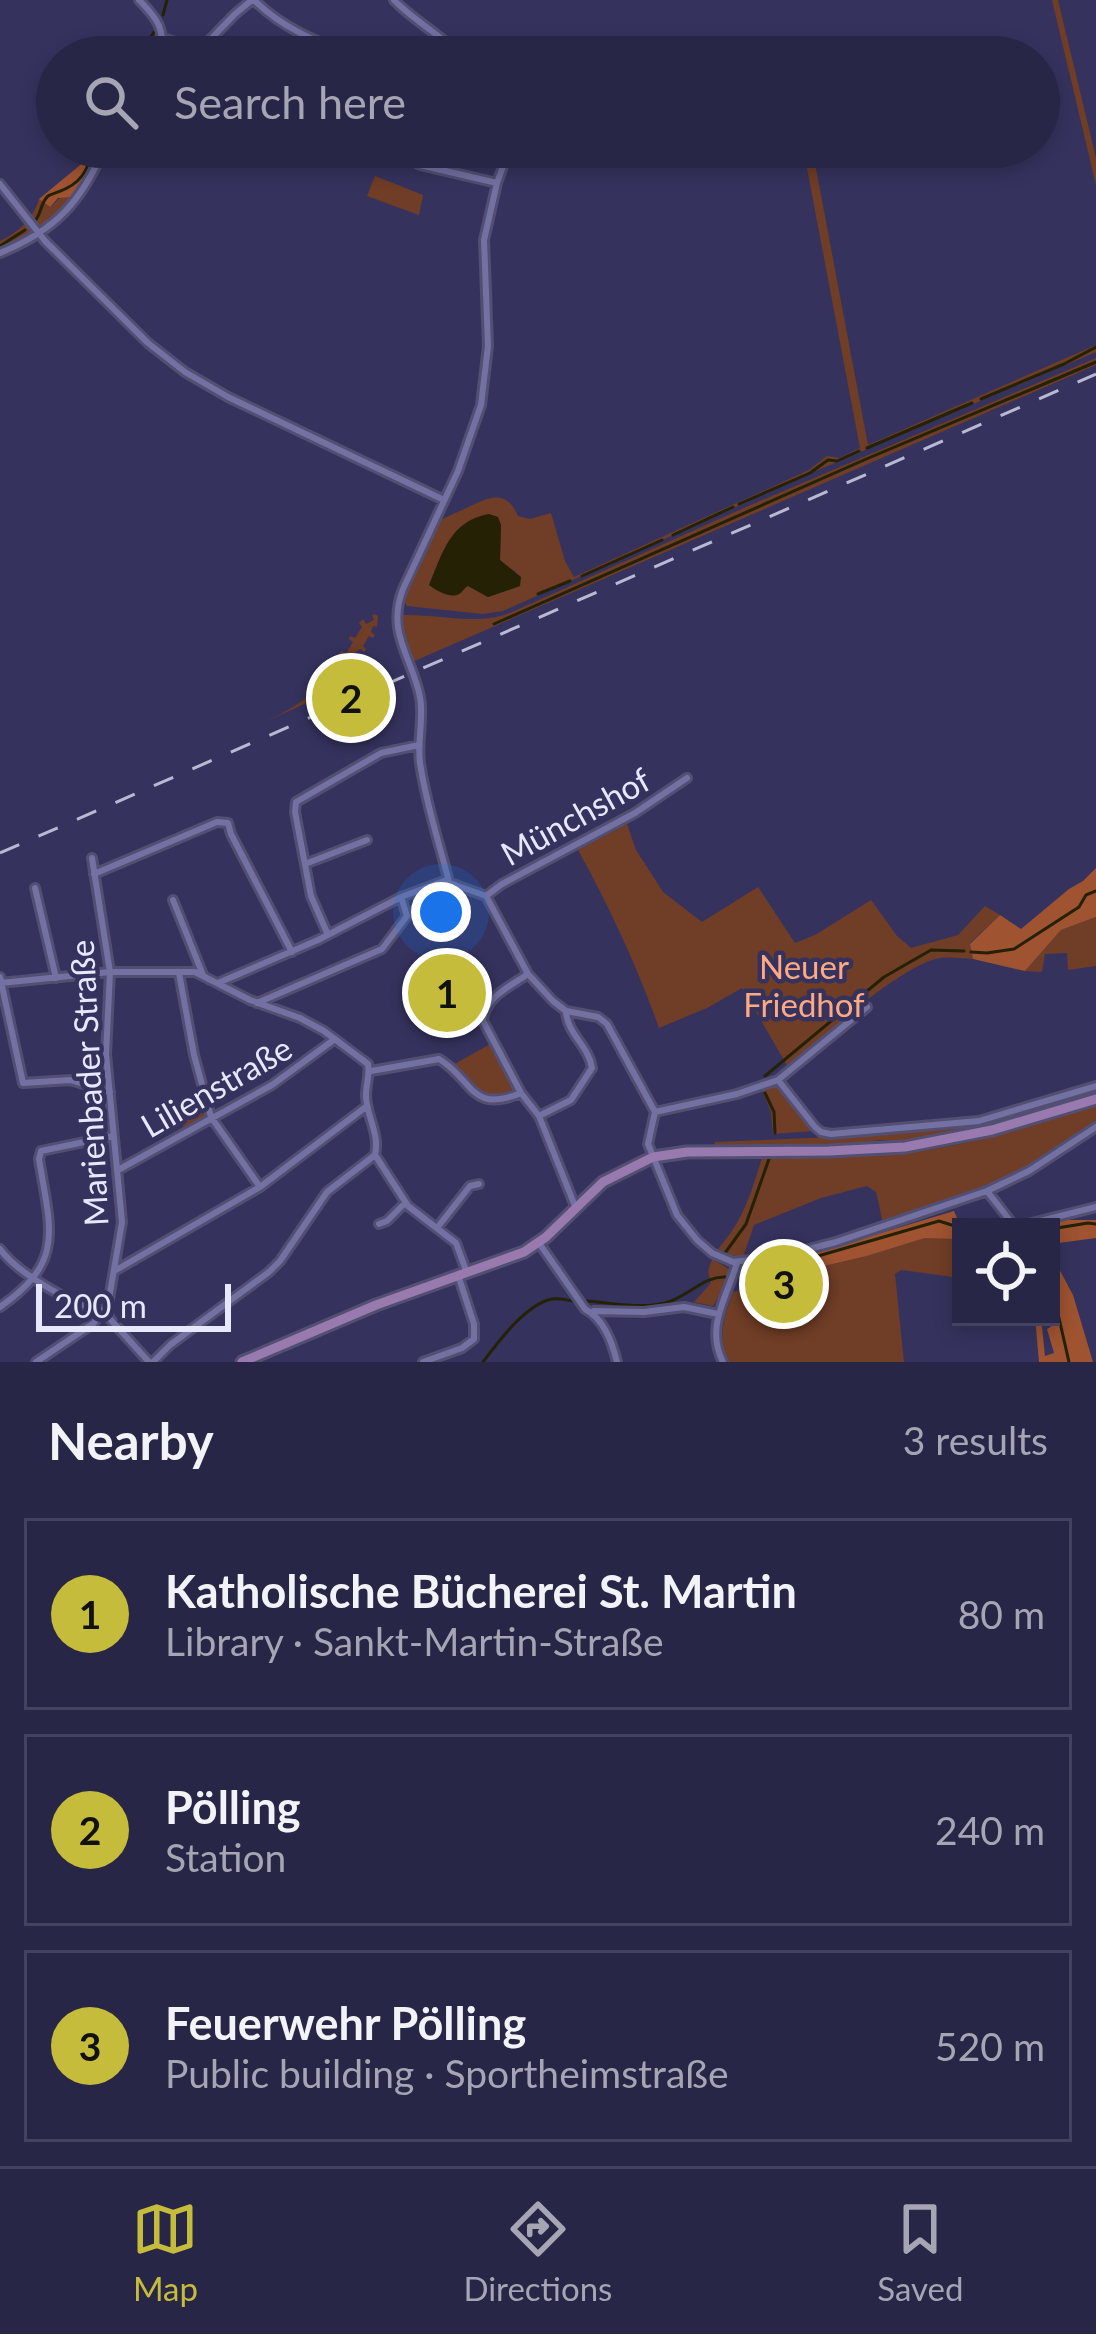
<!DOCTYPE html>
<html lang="en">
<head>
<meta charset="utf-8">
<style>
	body { margin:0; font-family:Lato,sans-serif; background:#343251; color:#f1f3f6 }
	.controls { position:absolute; right:36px; bottom:36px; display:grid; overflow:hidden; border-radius:0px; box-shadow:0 6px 18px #0003 }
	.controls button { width:108px; height:108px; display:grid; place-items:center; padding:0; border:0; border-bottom:3px solid #44435f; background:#282646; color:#f1f3f6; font:60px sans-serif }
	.scale { position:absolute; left:36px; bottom:30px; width:195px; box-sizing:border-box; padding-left:12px; border:6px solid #e7e8fe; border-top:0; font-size:33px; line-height:42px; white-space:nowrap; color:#e7e8fe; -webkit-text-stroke:9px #35335e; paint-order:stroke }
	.you { position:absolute; left:441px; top:912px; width:42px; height:42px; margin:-30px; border:9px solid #fff; border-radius:50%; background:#1a73e8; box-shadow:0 0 0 18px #1a73e833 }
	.badge { display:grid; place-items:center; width:78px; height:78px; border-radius:50%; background:#c6bc3c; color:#111; font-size:39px; font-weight:700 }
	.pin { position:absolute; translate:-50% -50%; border:6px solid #fff; box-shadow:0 3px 12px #0006 }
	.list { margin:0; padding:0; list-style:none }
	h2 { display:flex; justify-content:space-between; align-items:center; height:156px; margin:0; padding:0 48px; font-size:51px }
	h2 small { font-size:39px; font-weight:400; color:#a5a5b3 }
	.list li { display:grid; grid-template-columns:78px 1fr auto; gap:36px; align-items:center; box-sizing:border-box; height:192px; margin:0 24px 24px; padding:0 24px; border:3px solid #44435f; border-radius:0px }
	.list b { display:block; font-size:45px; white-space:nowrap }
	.list p { margin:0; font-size:39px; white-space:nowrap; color:#a5a5b3 }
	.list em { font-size:39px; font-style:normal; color:#a5a5b3 }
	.icon { flex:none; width:66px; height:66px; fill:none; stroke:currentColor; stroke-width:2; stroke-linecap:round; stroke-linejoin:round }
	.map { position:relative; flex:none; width:1096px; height:1362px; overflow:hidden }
	.search { position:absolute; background:#282646; box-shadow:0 6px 18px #0003; left:36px; right:36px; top:36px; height:132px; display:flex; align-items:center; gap:30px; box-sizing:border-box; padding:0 42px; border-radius:66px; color:#a5a5b3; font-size:45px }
	.sheet { height:804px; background:#282646 }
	nav { display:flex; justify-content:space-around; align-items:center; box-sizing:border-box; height:168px; border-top:3px solid #44435f; background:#282646; font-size:33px; color:#a5a5b3 }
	nav a { display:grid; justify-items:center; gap:6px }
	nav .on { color:#c6bc3c }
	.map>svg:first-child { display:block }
</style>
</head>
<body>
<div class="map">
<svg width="1096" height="1362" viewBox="0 0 1096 1362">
	<rect width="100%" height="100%" fill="#35335e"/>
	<!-- green -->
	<path fill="#703d26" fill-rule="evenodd" d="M1052,0H1058L1096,158V185Z
		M803,147H812L868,445L1096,345V352L825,467L503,611L483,614L407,606L405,602C407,588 429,532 438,523C443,517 457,513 464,509C486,499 505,486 518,516L530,519L551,513L565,561L574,577L809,470L827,456L839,458L860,448ZM501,525L500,560L507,568L515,571L519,586L488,597L468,586L462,589Z
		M375,176L423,195L419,215L367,196Z
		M62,196L73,197C54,223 29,237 0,250V241C19,232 33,219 39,199L50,207Z
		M1096,358V365L412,662L404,635L403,615C440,614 476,626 510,613L746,507Z
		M375,614L378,616L377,627L373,626L371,632L375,635L373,638L369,636L363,646L366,649L364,652L360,649L351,656L354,661H341L339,654L341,651L346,654L353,642L349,639L350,636L355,638L362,627L359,623L363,619L366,624L374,620L372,615Z
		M334,664L339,665L337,670L348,673L361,671L306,703L263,723C293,708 319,695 334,664Z
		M627,824L636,850L663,892L702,922L758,887L795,943L815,935L871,900L897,936L911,948L958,935L985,906L1000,915L970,943L973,959C961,958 947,956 935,959C891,973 825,1036 788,1067L742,988L707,1008L659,1028C637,966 610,908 578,850Z
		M1096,917V966L1068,970L1067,953L1045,954L1042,972L1025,971L1061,930Z
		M492,1043L514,1089C484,1103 471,1090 453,1065Z
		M774,1085L781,1088L813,1131L773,1134L771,1112L762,1090Z
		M1096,1089V1095L984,1128L908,1142L881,1140L827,1147L714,1145L715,1142L860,1136L974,1124Z
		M202,1096L208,1116L185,1130L174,1107Z
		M1096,1105V1123L1037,1163L1014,1175L883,1223L876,1192L867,1186L821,1198L754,1225L743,1257L731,1255L718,1249C744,1219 750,1196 762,1158C825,1157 889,1158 950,1146C1000,1136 1048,1120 1096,1105Z
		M956,1237L961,1239V1278L901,1270L895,1274L904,1362H728C717,1336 724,1318 733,1292L751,1288L753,1307L797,1288L794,1273L867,1256L925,1238Z
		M712,1259L729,1269L723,1290L713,1306L694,1302L711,1283L708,1271Z"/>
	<!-- forest -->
	<path fill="#9f5330" d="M87,147H101L73,197L58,198L50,207L39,199L85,161Z
		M1096,868V917L1061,930L1025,971L973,959L970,944L1000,915L1021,929L1069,889L1083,881Z
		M954,1211L959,1223L963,1227H961V1239L925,1238L867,1256L794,1273L791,1257L851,1242Z
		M1048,1220H1096V1238L1051,1244V1227H1030Z
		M1058,1267L1073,1295L1093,1362H1039L1035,1317H1041L1045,1356L1054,1353L1047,1329L1055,1324C1050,1303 1050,1288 1058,1267Z"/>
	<!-- water -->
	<path fill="#242105" d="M489,514L498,517L501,525L500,560L521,577L520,586L488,597L468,586C464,588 463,592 459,594C451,599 435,590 429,585C443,552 450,521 489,514Z"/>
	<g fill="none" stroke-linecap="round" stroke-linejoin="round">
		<!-- stream -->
		<path stroke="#242105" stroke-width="3" d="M163,15L167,0
			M138,57L154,32
			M34,222C42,214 40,203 48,196C52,194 64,190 67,188C85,179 89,165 93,147
			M0,246L25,230
			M981,399L1064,364L1096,347
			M867,448L972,403
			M739,504L810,473L828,460L837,461L859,451
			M673,535L733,507
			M582,576L662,540
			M538,594L570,581
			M494,624L864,460L1096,362
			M971,952L987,953L1014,949L1079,907L1086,895L1096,891
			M765,1076L884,977L931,950L964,951
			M765,1093L774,1112L775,1133
			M1051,1229L1088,1223L1096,1224
			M725,1253L746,1224L769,1159
			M787,1265L939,1221L961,1228
			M741,1278L781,1266
			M1051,1283L1069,1362
			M587,1301C612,1303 641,1309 665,1303C689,1297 703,1275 727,1277
			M483,1362C498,1342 526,1304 552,1299C559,1298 566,1300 573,1301"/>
		<defs>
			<path id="street" d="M139,0C157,18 168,32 158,57
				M254,0C283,29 318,42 356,57
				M394,0C415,22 442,35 462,57
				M163,38L192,48
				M175,57L192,48L204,46L235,14L252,0
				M391,147L420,165L497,183
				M420,165L432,147
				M0,184L45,241L148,343L185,372L228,397L444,500
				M0,253C56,230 81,202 105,147
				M92,858L110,972L106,1054L122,1222L107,1311L110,1319L149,1362
				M305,864L367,840
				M94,874L217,822L228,823L231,834L292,952
				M449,882C439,842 426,804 420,763C417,741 424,719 420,697C412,657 386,633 403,589L458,471L481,405L488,346L484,240L497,183L510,147
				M35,888L56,978
				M486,896L502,884L635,813L687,778
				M173,900L203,975
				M328,935L311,896L295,812L296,802L381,753L419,745
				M179,973L194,1055L211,1117L260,1187
				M528,974C509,987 485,997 483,1021L521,1093L539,1116L575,1206
				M0,977L23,1083L70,1080L110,1092
				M0,983L110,972H195L250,1000L300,1018L324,1031L368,1064C370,1076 366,1083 366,1095C366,1116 380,1133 375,1155L408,1206L456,1243L467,1273
				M218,983L318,940L401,897L444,881L486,896L528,974L553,1001L566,1011L598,1017L607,1024L655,1112L648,1144L677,1215L697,1240L712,1253L733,1262L782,1256L836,1242L987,1191L1029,1171L1096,1127
				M257,1003L382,949L407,916L401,897
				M371,1071L439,1059C474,1080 470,1114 521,1093
				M778,1080L815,1127L821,1132L831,1134L979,1121L1096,1086
				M655,1112L737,1094L778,1080L867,1007
				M539,1116L571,1100L592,1068C589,1046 567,1034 566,1011
				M118,1170L272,1085L335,1039
				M987,1191L1015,1227
				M379,1224L387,1221L405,1203
				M1016,1227L1096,1207
				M437,1228L470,1186L479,1184
				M539,1243L585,1309C604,1319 612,1342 617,1362
				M0,1249C17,1273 78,1309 107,1311
				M116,1270L260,1187L367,1106
				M0,1307C66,1261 50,1229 39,1159L41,1151L113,1136
				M594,1311L644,1312L684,1307L718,1314
				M36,1362L94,1323L101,1311
				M153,1362L170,1345L269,1272L280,1261L327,1192L375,1155
				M423,1362L462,1348L474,1339V1324L458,1275
				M723,1362C705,1327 727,1297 737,1263"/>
			<path id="secondary" d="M242,1362L376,1305L524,1252L546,1237L603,1182L653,1157L687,1152L829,1151L905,1147L992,1130L1096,1099"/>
		</defs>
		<!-- street casing -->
		<use href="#street" stroke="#524f73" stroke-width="12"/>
		<!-- secondary casing -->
		<use href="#secondary" stroke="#524f73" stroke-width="15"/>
		<!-- street -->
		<use href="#street" stroke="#7271a2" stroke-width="6"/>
		<!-- secondary -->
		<use href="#secondary" stroke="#987aae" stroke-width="9"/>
		<!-- rail -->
		<path stroke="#b9b9d4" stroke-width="3" stroke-dasharray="21 21" stroke-linecap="butt" d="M0,853L1096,374"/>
	</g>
	<g text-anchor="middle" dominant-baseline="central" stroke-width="9" stroke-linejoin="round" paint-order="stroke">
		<!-- street labels -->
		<g font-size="33" fill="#e7e8fe" stroke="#35335e">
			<text transform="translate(575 816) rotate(-29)">Münchshof</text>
			<text transform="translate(88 1083) rotate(-93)">Marienbader Straße</text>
			<text transform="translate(216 1086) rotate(-30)">Lilienstraße</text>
		</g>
		<!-- park labels -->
		<g font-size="33" fill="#ffa983" stroke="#35335e">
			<text x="804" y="966">Neuer<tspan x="804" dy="38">Friedhof</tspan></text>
		</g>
	</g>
</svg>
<div class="controls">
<button><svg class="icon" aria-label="locate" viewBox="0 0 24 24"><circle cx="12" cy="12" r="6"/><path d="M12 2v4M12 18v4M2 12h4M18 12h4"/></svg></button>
</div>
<div class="scale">200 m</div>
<div class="you"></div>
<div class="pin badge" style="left:447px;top:993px">1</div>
<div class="pin badge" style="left:351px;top:698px">2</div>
<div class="pin badge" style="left:784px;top:1284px">3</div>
<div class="search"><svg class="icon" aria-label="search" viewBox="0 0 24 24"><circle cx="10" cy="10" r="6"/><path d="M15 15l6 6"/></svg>Search here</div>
</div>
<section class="sheet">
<h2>Nearby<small>3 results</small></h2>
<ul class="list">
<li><span class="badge">1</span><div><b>Katholische Bücherei St. Martin</b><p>Library · Sankt-Martin-Straße</p></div><em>80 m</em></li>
<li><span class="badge">2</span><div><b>Pölling</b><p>Station</p></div><em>240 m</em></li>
<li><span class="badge">3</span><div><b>Feuerwehr Pölling</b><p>Public building · Sportheimstraße</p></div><em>520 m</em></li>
</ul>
</section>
<nav>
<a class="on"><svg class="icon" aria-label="map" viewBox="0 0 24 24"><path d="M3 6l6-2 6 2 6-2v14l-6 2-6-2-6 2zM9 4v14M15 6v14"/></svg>Map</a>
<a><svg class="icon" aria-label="directions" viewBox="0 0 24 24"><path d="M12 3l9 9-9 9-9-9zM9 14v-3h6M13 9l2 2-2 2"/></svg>Directions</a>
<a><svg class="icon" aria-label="saved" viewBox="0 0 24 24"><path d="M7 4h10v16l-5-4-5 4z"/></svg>Saved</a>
</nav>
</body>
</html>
